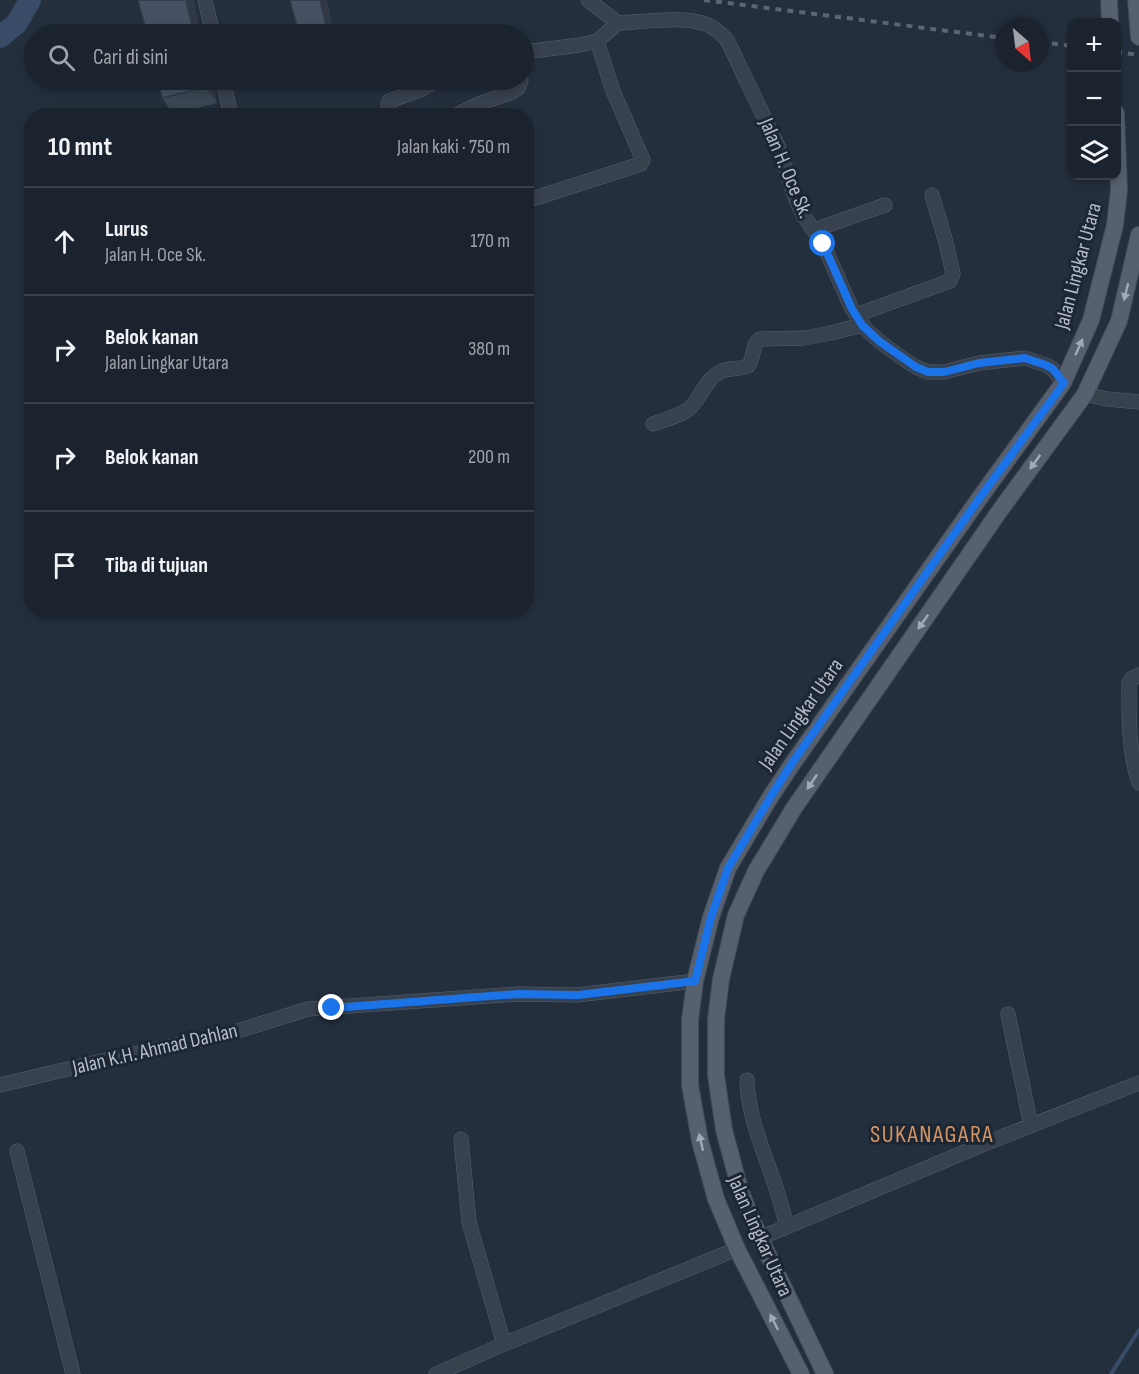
<!DOCTYPE html>
<html lang="id">
<head>
<meta charset="utf-8">
<style>
	body { margin:0; font-family:"Sofia Sans Condensed",sans-serif; background:#242b36; color:#f1f3f6 }
	.controls { position:absolute; right:18px; top:18px; display:grid; overflow:hidden; border-radius:12px; box-shadow:0 3px 9px #0003 }
	.controls button { width:54px; height:54px; display:grid; place-items:center; padding:0; border:0; border-bottom:2px solid #39404a; background:#1b232e; color:#f1f3f6; font:30px sans-serif }
	.compass { position:absolute; left:995px; top:18px; width:54px; height:54px; border-radius:50%; background:#1b232e; box-shadow:0 3px 9px #0003; rotate:152deg }
	.stop { position:absolute; width:18px; height:18px; margin:-14px; border:4px solid #1a73e8; border-radius:50%; background:#fff }
	.stop.end { background:#1a73e8; border-color:#fff; box-shadow:0 2px 6px #0008 }
	.list { margin:0; padding:0; list-style:none }
	h2 { display:flex; justify-content:space-between; align-items:center; height:78px; margin:0; padding:0 24px; font-size:26px }
	h2 small { font-size:20px; font-weight:400; color:#a0a4aa }
	.list li { display:grid; grid-template-columns:39px 1fr auto; gap:18px; align-items:center; box-sizing:border-box; height:108px; padding:0 24px; border-top:2px solid #39404a }
	.list b { display:block; font-size:22px; white-space:nowrap }
	.list p { margin:0; font-size:20px; white-space:nowrap; color:#a0a4aa }
	.list em { font-size:20px; font-style:normal; color:#a0a4aa }
	.icon { flex:none; width:33px; height:33px; fill:none; stroke:currentColor; stroke-width:2; stroke-linecap:round; stroke-linejoin:round }
	.map { position:relative; flex:none; width:1139px; height:1374px; overflow:hidden }
	.search { position:absolute; background:#1b232e; box-shadow:0 3px 9px #0003; left:24px; top:24px; width:510px; height:66px; display:flex; align-items:center; gap:15px; box-sizing:border-box; padding:0 21px; border-radius:33px; color:#a0a4aa; font-size:22px }
	.panel { position:absolute; background:#1b232e; box-shadow:0 3px 9px #0003; left:24px; top:108px; width:510px; height:510px; border-radius:24px }
	.map>svg:first-child { display:block }
</style>
</head>
<body>
<div class="map">
<svg width="1139" height="1374" viewBox="0 0 1139 1374">
	<rect width="100%" height="100%" fill="#242f3e"/>
	<g fill="none" stroke-linecap="round" stroke-linejoin="round">
		<!-- stream -->
		<path stroke="#394c67" stroke-width="4" d="M1111,1374L1139,1330"/>
		<!-- river -->
		<path stroke="#394c67" stroke-width="22" d="M0,37L17,23L30,0"/>
		<defs>
			<path id="minor" d="M205,0L213,34
				M588,0L618,23C642,22 686,15 708,25C716,28 721,34 727,40L778,146L795,197L803,215L823,244L852,309L866,329L879,341L902,358L916,367L928,372H944L979,363L1025,358L1046,365L1053,369L1063,383
				M524,52L580,45L597,41L618,23
				M223,80L231,116
				M390,116L388,104L389,101L420,90L437,80
				M454,116L481,103L512,92L518,88L521,80
				M526,201L641,164L643,160L613,91L597,41
				M814,230L885,205
				M856,315L950,281L953,273L945,239L932,195
				M1085,394L1107,399L1139,402
				M653,424C664,420 680,416 689,409C701,398 705,380 720,372C729,367 739,370 748,366C755,358 751,345 760,339L804,338L831,333L862,325
				M1139,675L1131,679L1129,683C1129,717 1128,750 1139,783
				M1008,1014L1031,1126
				M747,1080C748,1117 764,1151 775,1185C780,1199 783,1213 787,1226
				M0,1085L106,1060L228,1034L308,1009L518,994L577,995L695,981
				M461,1139L469,1222L504,1344
				M17,1151L73,1374
				M760,1238L984,1144L1139,1083
				M436,1374L504,1344L737,1249"/>
			<path id="major" d="M1109,0L1110,22
				M1136,0L1139,37
				M801,1374L737,1249L716,1199L700,1141L690,1085V1020L695,981L711,917L728,868L771,796L793,763L981,496L1063,383L1091,320L1115,225L1119,190L1116,113
				M825,1374L760,1238L741,1193L724,1130L716,1075V1019L721,979L736,915L756,871L794,808L1001,509L1085,394L1119,321L1139,235"/>
		</defs>
		<!-- minor casing -->
		<use href="#minor" stroke="#565f6c" stroke-width="15"/>
		<!-- major casing -->
		<use href="#major" stroke="#414a57" stroke-width="18"/>
		<!-- minor -->
		<use href="#minor" stroke="#38414e" stroke-width="14"/>
		<!-- major -->
		<use href="#major" stroke="#56606e" stroke-width="16"/>
		<!-- rail -->
		<path stroke="#5a6575" stroke-width="4" stroke-dasharray="6 6" stroke-linecap="butt" d="M704,0L1004,38
			M1040,42L1072,46
			M1116,52L1139,55"/>
	</g>
	<!-- wall -->
	<path fill="#3b4654" d="M157,80H212L217,103L173,114L162,98Z
		M285,80H308L288,85Z"/>
	<!-- shaded-wall -->
	<path fill="#303945" d="M186,0H194L201,34H194Z
		M320,0H327L335,34H326Z
		M204,80H212L217,103L206,87Z"/>
	<!-- building -->
	<path fill="#455162" stroke="#303945" stroke-width="1.5" d="M138,0H186L194,34H147Z
		M290,0H320L326,24V34H277L298,30Z
		M157,80H204L206,87L162,98Z"/>
	<!-- one-way arrows -->
	<defs><path id="oneway-solid" d="M-6-.8H1V-3.2L6.5 0L1 3.2V.8H-6Z" transform="scale(1.5)"/></defs>
	<g fill="#a1aab7">
		<use href="#oneway-solid" transform="translate(1126 292) rotate(104)"/>
		<use href="#oneway-solid" transform="translate(1079 347) rotate(-66)"/>
		<use href="#oneway-solid" transform="translate(1035 462) rotate(126)"/>
		<use href="#oneway-solid" transform="translate(923 622) rotate(125)"/>
		<use href="#oneway-solid" transform="translate(812 782) rotate(124)"/>
		<use href="#oneway-solid" transform="translate(701 1142) rotate(-103)"/>
		<use href="#oneway-solid" transform="translate(774 1322) rotate(-117)"/>
	</g>
	<g fill="none" stroke-linecap="round" stroke-linejoin="round">
		<!-- route -->
		<path stroke="#1a73e8" stroke-width="8" d="M332,1008L518,994L578,995L695,981L711,917L728,868L771,796L792,763L981,496L1064,383L1053,369L1046,365L1025,358L979,363L944,372H928L916,367L879,341L862,325L852,309L823,244"/>
	</g>
	<g text-anchor="middle" dominant-baseline="central" stroke-width="6" stroke-linejoin="round" paint-order="stroke">
		<!-- street labels -->
		<g font-size="21" fill="#b4bcc9" stroke="#1d2633">
			<text transform="translate(786 168) rotate(67)">Jalan H. Oce Sk.</text>
			<text transform="translate(1078 266) rotate(-75)">Jalan Lingkar Utara</text>
			<text transform="translate(801 714) rotate(-55)">Jalan Lingkar Utara</text>
			<text transform="translate(155 1049) rotate(-13)">Jalan K.H. Ahmad Dahlan</text>
			<text transform="translate(760 1236) rotate(66)">Jalan Lingkar Utara</text>
		</g>
		<!-- quarter labels -->
		<g font-size="24" letter-spacing="1.5" fill="#d59563" stroke="#1d2633">
			<text x="932" y="1134">SUKANAGARA</text>
		</g>
	</g>
</svg>
<div class="controls">
<button>+</button>
<button>−</button>
<button><svg class="icon" aria-label="layers" viewBox="0 0 24 24"><path d="M12 4l9 5-9 5-9-5zM3 14l9 5 9-5"/></svg></button>
</div>
<svg class="compass" viewBox="-18 -18 36 36"><path d="M0-13l5 13h-10z" fill="#e53935"/><path d="M0 13l5-13h-10z" fill="#a0a4aa"/></svg>
<div class="stop" style="left:823px;top:244px"></div>
<div class="stop end" style="left:332px;top:1008px"></div>
<div class="search"><svg class="icon" aria-label="search" viewBox="0 0 24 24"><circle cx="10" cy="10" r="6"/><path d="M15 15l6 6"/></svg>Cari di sini</div>
<section class="panel">
<h2>10 mnt<small>Jalan kaki · 750 m</small></h2>
<ul class="list">
<li><svg class="icon" aria-label="ahead" viewBox="0 0 24 24"><path d="M12 20V5M6 11l6-6 6 6"/></svg><div><b>Lurus</b><p>Jalan H. Oce Sk.</p></div><em>170 m</em></li>
<li><svg class="icon" aria-label="right" viewBox="0 0 24 24"><path d="M7 20v-9h11M14 6l5 5-5 5"/></svg><div><b>Belok kanan</b><p>Jalan Lingkar Utara</p></div><em>380 m</em></li>
<li><svg class="icon" aria-label="right" viewBox="0 0 24 24"><path d="M7 20v-9h11M14 6l5 5-5 5"/></svg><div><b>Belok kanan</b></div><em>200 m</em></li>
<li><svg class="icon" aria-label="arrive" viewBox="0 0 24 24"><path d="M6 21V4h12l-3 4 3 4H6"/></svg><div><b>Tiba di tujuan</b></div></li>
</ul>
</section>
</div>
</body>
</html>
